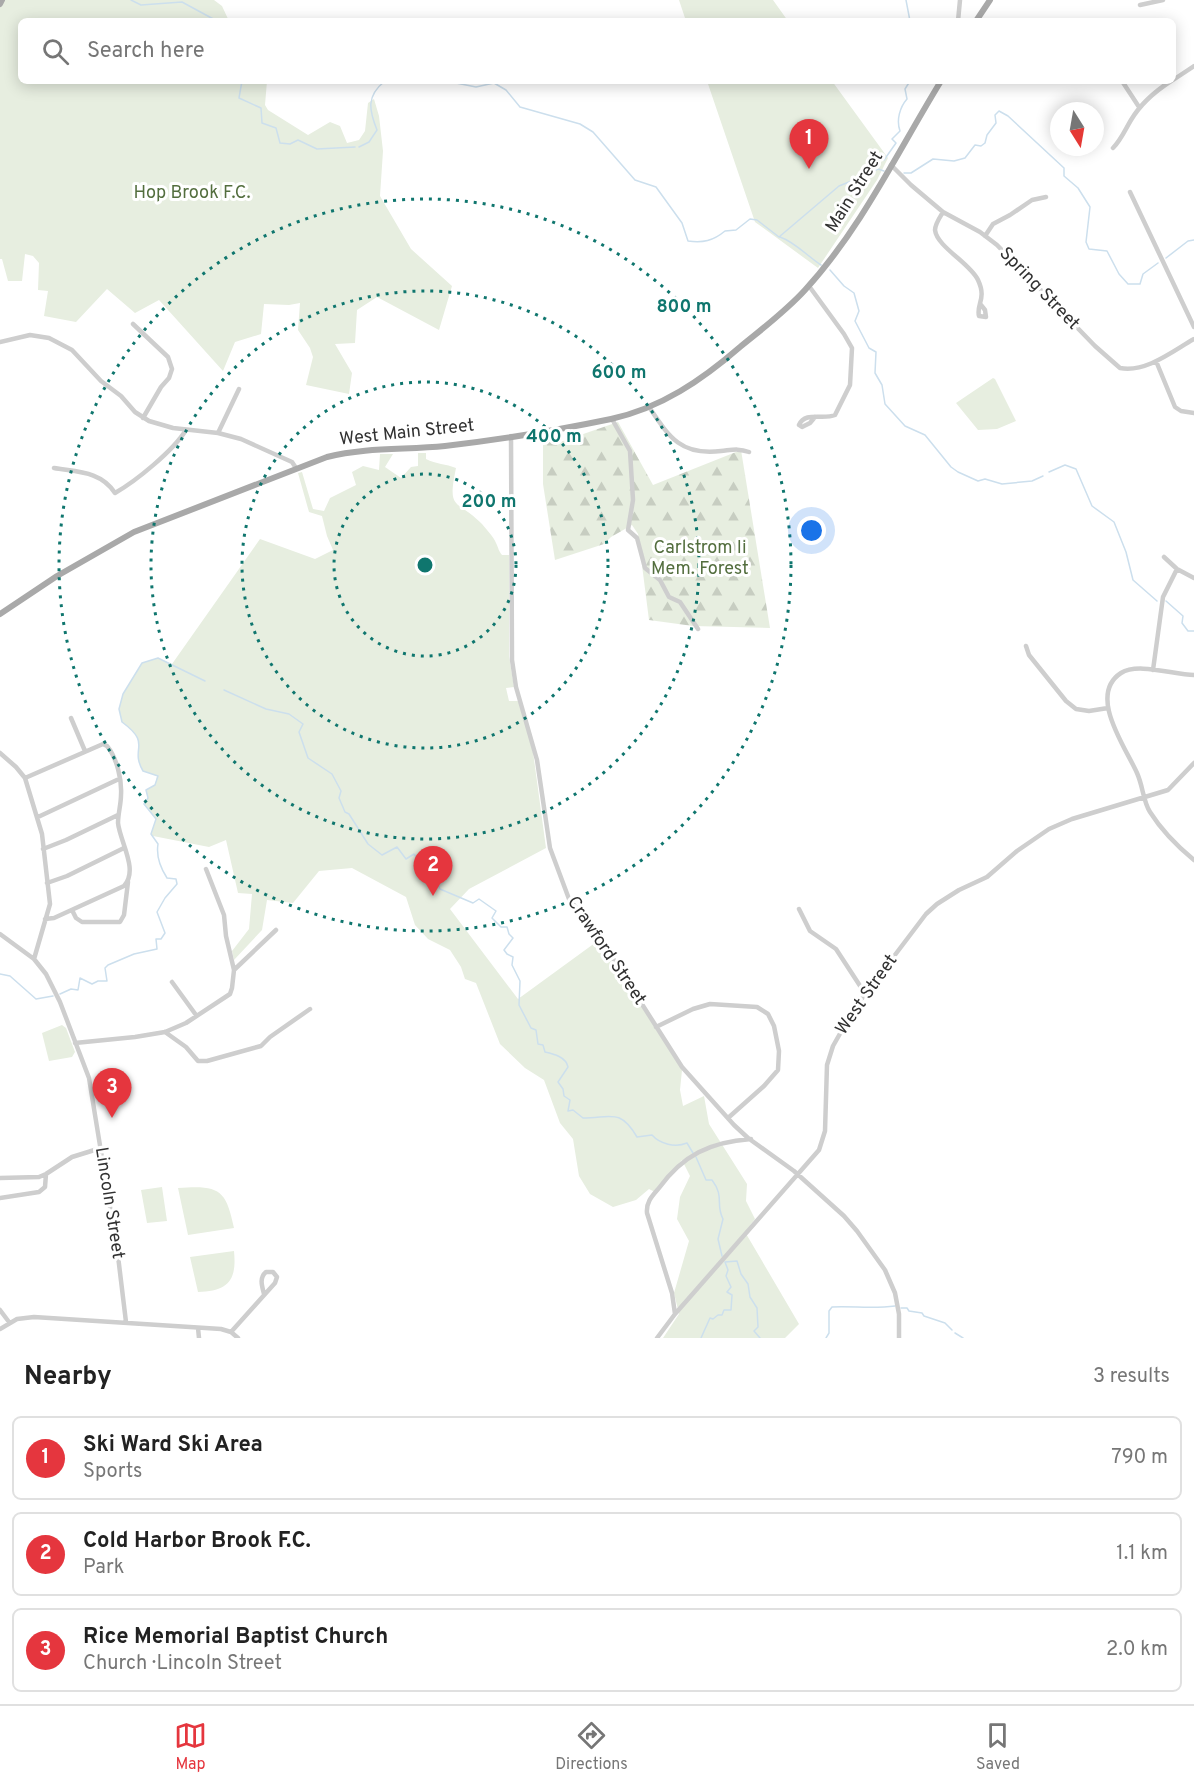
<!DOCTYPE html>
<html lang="en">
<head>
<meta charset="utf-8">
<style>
	body { margin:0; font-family:Overpass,sans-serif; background:#f2f2f2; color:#222 }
	.compass { position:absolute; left:1050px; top:102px; width:54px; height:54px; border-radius:50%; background:#fff; box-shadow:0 3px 15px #0003; rotate:169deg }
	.you { position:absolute; left:812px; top:531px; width:21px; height:21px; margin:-15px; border:4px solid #fff; border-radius:50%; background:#1a73e8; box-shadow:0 0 0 9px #1a73e833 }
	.badge { display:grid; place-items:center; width:39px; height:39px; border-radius:50%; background:#e5363e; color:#fff; font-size:20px; font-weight:700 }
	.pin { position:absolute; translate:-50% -50px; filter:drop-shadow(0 2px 3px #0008) }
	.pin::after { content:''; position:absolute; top:32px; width:21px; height:18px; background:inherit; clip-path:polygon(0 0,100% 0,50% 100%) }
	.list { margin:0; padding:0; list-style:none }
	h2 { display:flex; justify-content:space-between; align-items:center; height:78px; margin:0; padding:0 24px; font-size:26px }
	h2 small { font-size:20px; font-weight:400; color:#767676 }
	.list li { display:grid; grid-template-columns:39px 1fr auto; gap:18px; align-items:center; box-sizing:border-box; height:84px; margin:0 12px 12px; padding:0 12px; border:2px solid #e0e0e0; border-radius:9px }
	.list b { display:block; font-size:22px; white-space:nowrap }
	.list p { margin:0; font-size:20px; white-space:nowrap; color:#767676 }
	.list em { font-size:20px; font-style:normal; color:#767676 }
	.icon { flex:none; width:33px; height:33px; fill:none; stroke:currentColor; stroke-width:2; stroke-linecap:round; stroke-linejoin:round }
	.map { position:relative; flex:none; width:1194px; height:1338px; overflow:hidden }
	.search { position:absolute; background:#fff; box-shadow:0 3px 15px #0003; left:18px; right:18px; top:18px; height:66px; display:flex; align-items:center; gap:15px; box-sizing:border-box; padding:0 21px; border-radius:9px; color:#767676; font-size:22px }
	.sheet { height:366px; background:#fff }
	nav { display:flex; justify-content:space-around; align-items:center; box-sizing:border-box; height:84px; border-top:2px solid #e0e0e0; background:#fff; font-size:16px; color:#767676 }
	nav a { display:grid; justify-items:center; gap:3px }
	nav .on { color:#e5363e }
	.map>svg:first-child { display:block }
</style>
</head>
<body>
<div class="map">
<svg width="1194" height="1338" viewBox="0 0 1194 1338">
	<defs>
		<pattern id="forest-firs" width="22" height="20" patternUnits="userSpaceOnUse" patternTransform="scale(1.5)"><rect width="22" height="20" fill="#e7eee0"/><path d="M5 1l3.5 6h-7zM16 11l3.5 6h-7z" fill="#c7cdc1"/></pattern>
	</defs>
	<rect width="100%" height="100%" fill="#fff"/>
	<!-- forest -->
	<path fill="url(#forest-firs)" d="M618,422L653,485L741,450L770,628L693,626L649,620L638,534L632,525L611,537L604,544L555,560L543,484V442L563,441Z"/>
	<!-- park -->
	<path fill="#e7eee0" d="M4,0H214L222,6L229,21H21V81H267L265,105L268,110L308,135L330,122L340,126L347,143L359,140L365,131L368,103L374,99L379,116L383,151L380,196L411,249L452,286L439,330L377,297L357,310L355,343L335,344L352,373L349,394L306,385L313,357L310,348L298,330L300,303L289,305L264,304L261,334L235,342L223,371L159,300L135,313L107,289L76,322L44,316L48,291L38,290L39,263L33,256L25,254L22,281H8L2,259H0V7Z
		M679,0H773L788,21H686Z
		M707,81H832L888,158L877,180L818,268L755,222Z
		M993,378L995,379L1016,421L997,429L978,430L956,403Z
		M418,453H426V459C436,464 446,464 456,468C447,512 456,498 482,524C486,529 494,537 496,543C499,549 498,550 502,555H509V656L514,687L506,688L509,701H519L533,752L546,848L469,889L450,909L518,999L599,940L682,1070L680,1090L683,1106L704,1096L709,1124L747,1184L746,1201L755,1219L745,1232L799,1324L785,1338H663L679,1314L674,1293L689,1241L677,1219L680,1197L690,1176L682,1160L655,1192L649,1189L636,1200L613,1207L590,1194L579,1176L573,1139L560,1123L544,1080L525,1068L500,1044L476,983L465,979L461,967L450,950L428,939L415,925L406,897L352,868L319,871L293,903L267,900L262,930L234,960L232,951L249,929L252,894L238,893L226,840L209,847L153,836L151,834L156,819L144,804L148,798L146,790L155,785L157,776L143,771C129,747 153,745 122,722L119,709L123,694L142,663L158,658L172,664L260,539L315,559L333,550L327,536L322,516L309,512L298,473L302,472L313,509L324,511L330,498L356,485L352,472L363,466L379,470L380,454H393L385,467L401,478L411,467L418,466Z
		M62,1025L66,1028L75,1052L72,1057L49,1061L42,1033Z
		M162,1187L167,1221L147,1223L141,1190Z
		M178,1188C219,1185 226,1189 234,1228L188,1235Z
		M234,1251C237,1281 228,1291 198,1292L190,1257Z"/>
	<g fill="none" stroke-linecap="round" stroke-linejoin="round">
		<!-- stream -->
		<path stroke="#ccdfed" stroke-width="1.5" d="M131,0L141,5L182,2L217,21
			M906,0L910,21
			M242,81L239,98L261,108L262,123L276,128L280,143L290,144L298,140L317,149L355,147
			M446,81L476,87L494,83L506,90L520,107L580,124L593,132L635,180L656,187L682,223L688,241C703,243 713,241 725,231L736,230L750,219L757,220L779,237L839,186L854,180
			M359,147L369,142L377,130C369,110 366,96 385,81
			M884,160L896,143L892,139L900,131C896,120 900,107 907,99L905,89L910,81
			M904,173H911L933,159L954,161L965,158L975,145L981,146L985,143L987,135L996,123L995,115L999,111L1008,116L1064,168V176L1078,188L1090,207L1086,242L1089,249L1107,251L1119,274L1128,284H1140L1143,274L1158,263
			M861,177L878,169L884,171
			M780,237C795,242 807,256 821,265
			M1166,258L1188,241L1194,240
			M830,270L844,286L854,293L859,311L855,321L869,348L876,352L875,373L882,385L885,404L905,426L925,435L951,467L958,472L978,481L985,479L1002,484L1032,481L1043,476
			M1049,472L1065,465L1076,469L1092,506L1114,522L1126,552L1133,580L1157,601
			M1166,601L1183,616L1182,623L1188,631H1194
			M224,690L266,709L289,714L303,724L299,732L308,758L332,774L341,791L339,798L345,812L349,814L368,844L382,855L397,847L406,859L414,854L421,863L435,868L438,876L436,880L440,889L473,903L479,899L496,911L492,918L501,927H507L509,934L513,938L504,950L507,954L513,957L512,965L520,981L519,1005L531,1028L536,1030L538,1044L543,1045L545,1052C554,1054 566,1057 568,1067L558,1082L563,1089L564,1096L570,1100L568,1111L573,1110L583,1118C611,1118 620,1108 637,1137L652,1135C660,1144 675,1148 687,1143L693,1153
			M0,974L10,976L36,999L53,996
			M60,994L71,989L78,990L80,978L92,984L98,981H107L105,968L108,965L134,954L157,949L156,939H161L165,933L157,912L165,898L177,884L176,879L167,878C160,867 156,856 158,844L151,834L156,819L144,804L148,798L146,790L155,785L158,776L143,771C129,747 153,745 122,722L119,709L123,694L142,663L158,658L205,681
			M696,1157L706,1180H712C725,1197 715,1204 723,1219L718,1239L722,1256
			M901,1308H907L909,1311L922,1313L924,1316L945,1323L952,1330
			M955,1333L963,1338
			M701,1338L710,1318L713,1319L718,1315H722L724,1310H731L732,1295L727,1292L731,1287L726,1276L728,1270L725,1262L737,1261L741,1274L748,1284L750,1297L757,1308L758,1327L754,1331L760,1338
			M826,1338L829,1333V1311L832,1307C854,1306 873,1309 895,1306"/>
		<!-- minor -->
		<path stroke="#cecece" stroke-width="4.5" d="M1140,5L1163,0
			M958,21L960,0
			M1173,80L1194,66
			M1122,81L1139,107
			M1113,148C1121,140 1125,130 1131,120C1141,103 1154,92 1171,81
			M891,165L911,185L943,212L980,232L997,245L1095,346L1120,368C1146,373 1173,351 1194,339
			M1130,192L1194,327
			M943,212C940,217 935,224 935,230C937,247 970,263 978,280C987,299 976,304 979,316L986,317L985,310L981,305
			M985,236L993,224L1010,215L1032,200L1046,197
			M809,286L844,334L852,348L850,385L835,415C823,420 805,411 799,425L802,427L810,423L815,417
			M133,324L168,357L172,369L169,378L161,387L143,418
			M0,342L30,335L49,338L72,350L101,381L121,396L135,412L149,421L173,428L218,433L241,439L292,462L296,468
			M1156,361L1175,407L1181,411L1194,413
			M649,407C669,437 681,456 721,451C732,450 738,448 749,452
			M612,419L630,451L633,500L628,530L637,538L645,568L660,580L669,597L680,602L698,629
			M218,433L239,389
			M511,436L512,660L516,687L537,760L550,848L569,899L598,935L682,1067L734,1125L748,1138L794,1171L844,1216L857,1231L885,1270L895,1293L899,1314V1338
			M54,468C77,472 101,471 115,493C136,481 173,451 186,430
			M1164,557L1177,569L1194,578
			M1026,646L1029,655L1066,701L1076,709L1089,711L1108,708
			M1153,670L1163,597L1177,569
			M1194,675C1174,675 1138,662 1121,673C1087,695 1126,748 1137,773C1143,786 1143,801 1150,812C1162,831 1177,846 1194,860
			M71,718L85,751
			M0,753L16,767L25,778L42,834L50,904L34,959
			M25,778L103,744L107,746C117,758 122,780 121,795C121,804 118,814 118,823C120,842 139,870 124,886L54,918L45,919
			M38,817L119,779
			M43,849L66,840L118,815
			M47,883L67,876L124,848
			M799,909L810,931L836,949L866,995
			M72,910L76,918L82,922H120L124,915L128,882
			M0,934L34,959L46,974L60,1002L89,1078L118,1256L126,1322
			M234,970L276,930
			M172,982L196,1015
			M656,1027L693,1009L710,1004L757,1007L768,1014L774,1026L779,1051L778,1070L764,1086L728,1118
			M165,1032L186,1047L198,1061H207L261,1046L270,1037L310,1009
			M75,1043L135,1037L165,1032L186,1023L230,994L232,988L234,970L226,936L224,915L206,869
			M0,1178L39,1177L46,1174L72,1157L101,1148
			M0,1198L39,1192L45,1187L46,1174
			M0,1310L9,1322
			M675,1314L672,1293L647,1213C646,1202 652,1196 659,1188C683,1155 710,1142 751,1139
			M198,1328L199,1338
			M0,1329L17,1319L34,1317L221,1329L231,1332L238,1338
			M231,1332L275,1283L277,1277L273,1272H266C259,1278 262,1286 264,1294
			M657,1338L675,1314L819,1150L825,1131L827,1065L833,1046L854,1009L926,914L937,904L959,890L987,877L1017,851L1049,829L1072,819L1168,790L1194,763"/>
		<!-- major -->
		<path stroke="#a9a9a9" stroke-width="6" d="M0,4L2,0
			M976,21L990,0
			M0,614L57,576L134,532L327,457C366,447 405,450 445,446C498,440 558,430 611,419C661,408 702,380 740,347C762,329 786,311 805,290C861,229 898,151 941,81"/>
	</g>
	<!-- distance rings -->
	<g fill="none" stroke="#0f766e" stroke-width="3" stroke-dasharray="3 6">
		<circle cx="425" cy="565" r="91"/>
		<circle cx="425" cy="565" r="183"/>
		<circle cx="425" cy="565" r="274"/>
		<circle cx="425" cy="565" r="366"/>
	</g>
	<g text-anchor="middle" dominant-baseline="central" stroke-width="6" stroke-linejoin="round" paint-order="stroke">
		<!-- street labels -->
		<g font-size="18" fill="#313131" stroke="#fff">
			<text transform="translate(855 192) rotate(-58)">Main Street</text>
			<text transform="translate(1039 289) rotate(46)">Spring Street</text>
			<text transform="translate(407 433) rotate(-6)">West Main Street</text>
			<text transform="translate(606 951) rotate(56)">Crawford Street</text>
			<text transform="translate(867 995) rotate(-55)">West Street</text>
			<text transform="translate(109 1203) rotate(81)">Lincoln Street</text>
		</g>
		<!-- park labels -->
		<g font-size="18" fill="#536e3e" stroke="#fff">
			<text x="192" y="193">Hop Brook F.C.</text>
			<text x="700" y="548">Carlstrom Ii<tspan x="700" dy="21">Mem. Forest</tspan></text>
		</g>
	</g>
	<circle cx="425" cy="565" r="9" fill="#0f766e" stroke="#fff" stroke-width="3"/>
	<g font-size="18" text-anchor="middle" font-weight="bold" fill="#0f766e" stroke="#fff" stroke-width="6" stroke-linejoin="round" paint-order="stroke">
		<text x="684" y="312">800 m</text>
		<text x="619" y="378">600 m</text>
		<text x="554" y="442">400 m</text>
		<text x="489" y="507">200 m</text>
	</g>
</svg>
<svg class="compass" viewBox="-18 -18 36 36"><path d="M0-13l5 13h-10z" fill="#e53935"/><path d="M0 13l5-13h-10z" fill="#767676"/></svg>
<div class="you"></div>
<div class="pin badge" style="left:809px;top:169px">1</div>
<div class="pin badge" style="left:433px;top:896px">2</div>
<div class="pin badge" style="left:112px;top:1118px">3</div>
<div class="search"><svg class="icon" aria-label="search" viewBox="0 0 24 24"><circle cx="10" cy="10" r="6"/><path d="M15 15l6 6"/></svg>Search here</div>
</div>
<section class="sheet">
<h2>Nearby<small>3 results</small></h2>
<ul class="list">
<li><span class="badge">1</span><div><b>Ski Ward Ski Area</b><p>Sports</p></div><em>790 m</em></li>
<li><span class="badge">2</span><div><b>Cold Harbor Brook F.C.</b><p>Park</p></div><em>1.1 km</em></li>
<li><span class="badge">3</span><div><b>Rice Memorial Baptist Church</b><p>Church · Lincoln Street</p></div><em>2.0 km</em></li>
</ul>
</section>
<nav>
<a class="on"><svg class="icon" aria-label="map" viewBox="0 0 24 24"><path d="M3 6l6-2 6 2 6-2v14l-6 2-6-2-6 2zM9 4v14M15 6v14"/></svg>Map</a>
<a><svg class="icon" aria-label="directions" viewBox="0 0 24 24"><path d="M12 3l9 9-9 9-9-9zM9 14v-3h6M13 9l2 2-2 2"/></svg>Directions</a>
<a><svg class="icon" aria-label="saved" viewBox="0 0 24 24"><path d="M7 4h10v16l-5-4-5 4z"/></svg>Saved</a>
</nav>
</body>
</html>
